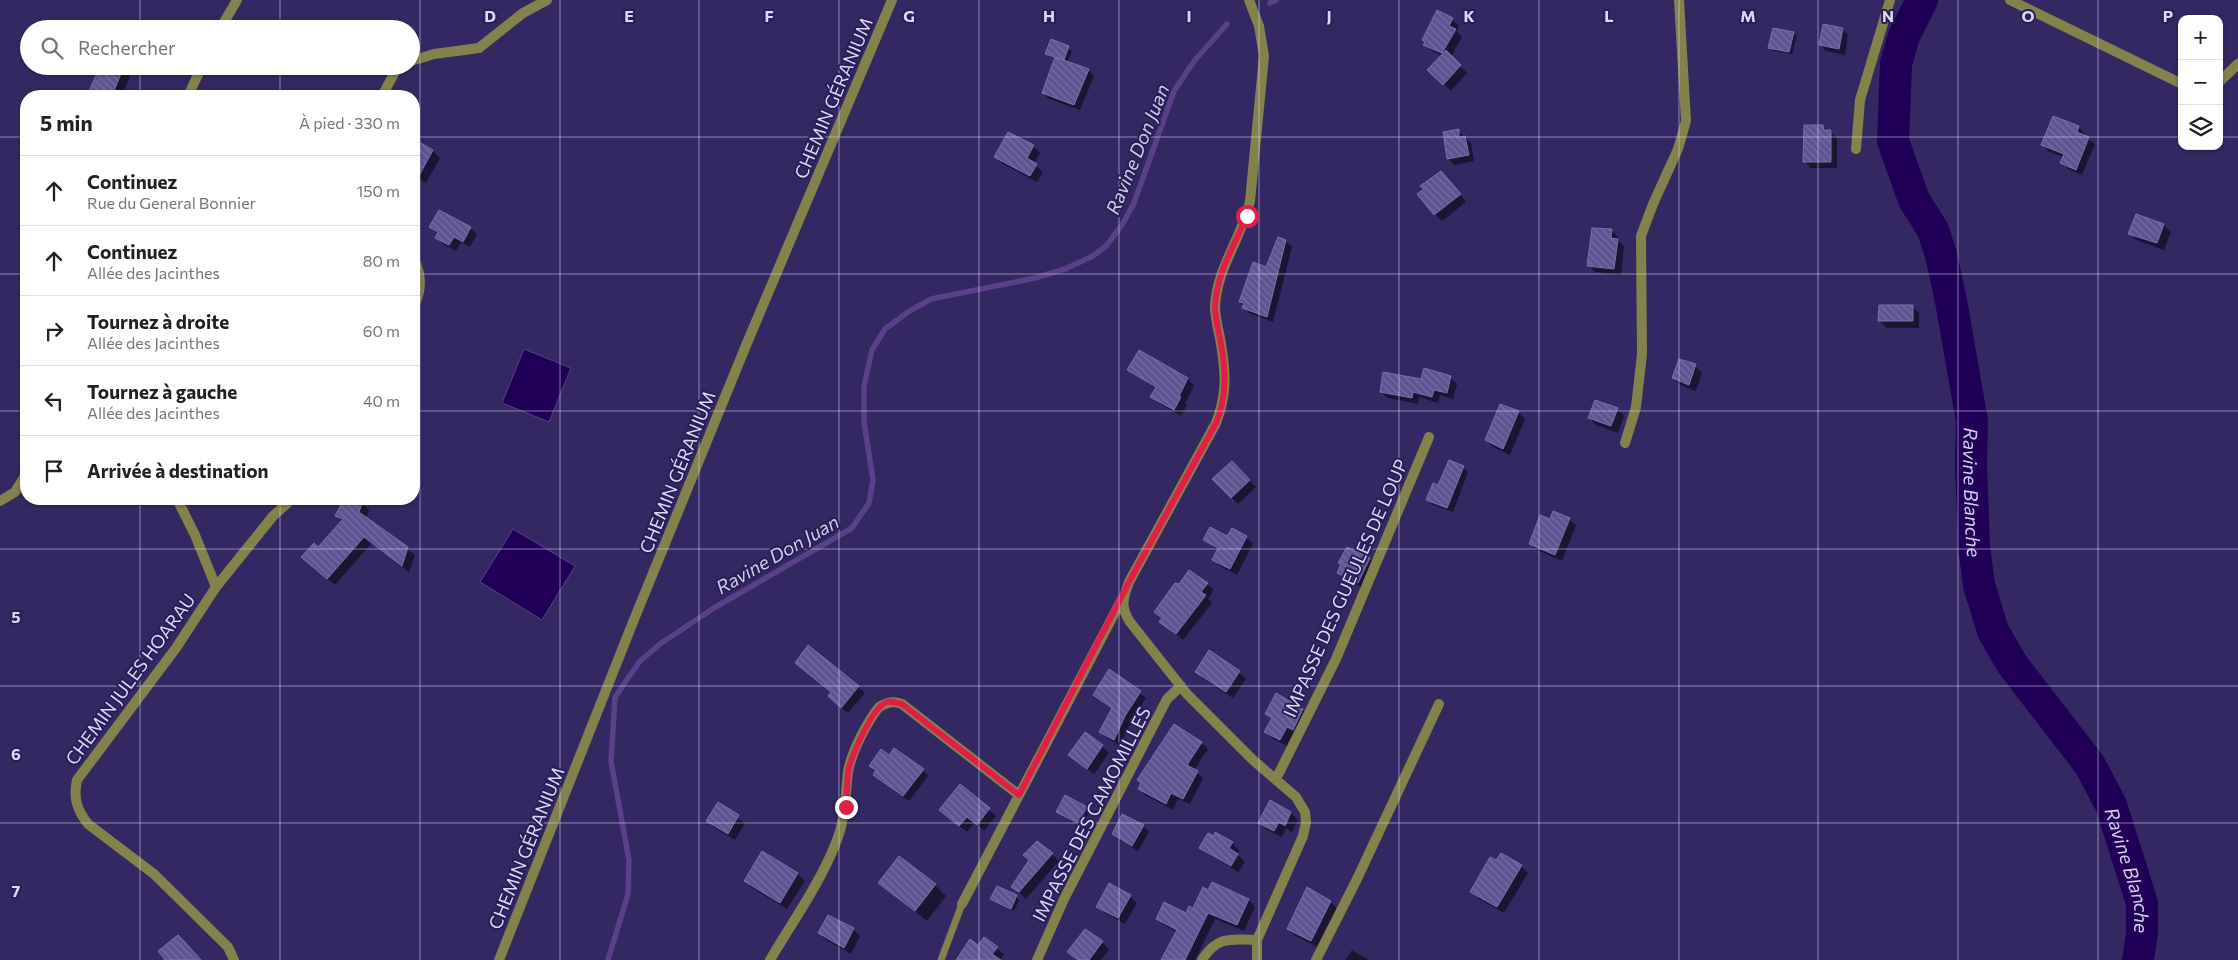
<!DOCTYPE html>
<html lang="fr">
<head>
<meta charset="utf-8">
<style>
	body { margin:0; font-family:Commissioner,sans-serif; background:#f2f2f2; color:#202124 }
	.controls { position:absolute; right:15px; top:15px; display:grid; overflow:hidden; border-radius:10px; box-shadow:0 1px 4px #0004 }
	.controls button { width:45px; height:45px; display:grid; place-items:center; padding:0; border:0; border-bottom:1px solid #e0e0e0; background:#fff; color:#202124; font:25px sans-serif }
	.stop { position:absolute; width:15px; height:15px; margin:-11px; border:4px solid #e11d48; border-radius:50%; background:#fff }
	.stop.end { background:#e11d48; border-color:#fff; box-shadow:0 1px 5px #0008 }
	.list { margin:0; padding:0; list-style:none }
	h2 { display:flex; justify-content:space-between; align-items:center; height:65px; margin:0; padding:0 20px; font-size:21px }
	h2 small { font-size:16px; font-weight:400; color:#757577 }
	.list li { display:grid; grid-template-columns:32px 1fr auto; gap:15px; align-items:center; box-sizing:border-box; height:70px; padding:0 20px; border-top:1px solid #e0e0e0 }
	.list b { display:block; font-size:19px; white-space:nowrap }
	.list p { margin:0; font-size:16px; white-space:nowrap; color:#757577 }
	.list em { font-size:16px; font-style:normal; color:#757577 }
	.icon { flex:none; width:28px; height:28px; fill:none; stroke:currentColor; stroke-width:2; stroke-linecap:round; stroke-linejoin:round }
	.map { position:relative; flex:none; width:2238px; height:960px; overflow:hidden }
	.search { position:absolute; background:#fff; box-shadow:0 1px 4px #0004; left:20px; top:20px; width:400px; height:55px; display:flex; align-items:center; gap:12px; box-sizing:border-box; padding:0 18px; border-radius:28px; color:#757577; font-size:19px }
	.panel { position:absolute; background:#fff; box-shadow:0 1px 4px #0004; left:20px; top:90px; width:400px; height:415px; border-radius:20px }
	.map>svg:first-child { display:block }
</style>
</head>
<body>
<div class="map">
<svg width="2238" height="960" viewBox="0 0 2238 960">
	<defs>
		<pattern id="building-back-hatch" width="6" height="6" patternUnits="userSpaceOnUse" patternTransform="scale(1.25)"><rect width="6" height="6" fill="#5d5592"/><path d="M-1 5l2 2M0 0l6 6M5-1l2 2" fill="none" stroke="#746da2"/></pattern>
	</defs>
	<rect width="100%" height="100%" fill="#332861"/>
	<!-- water -->
	<path fill="#200056" stroke="#584188" d="M524,349L571,368L549,422L502,403Z
		M513,529L575,566L542,620L480,582Z"/>
	<!-- shadow -->
	<path fill="#0007" d="M1452,19L1459,26L1457,32L1462,37L1451,57L1467,73L1451,91L1429,70L1442,56L1432,51L1425,44Z
		M1842,29L1848,35L1845,55L1826,51L1820,45Z
		M1793,33L1797,36L1792,54L1773,51L1770,48Z
		M1051,41L1072,51L1067,63L1088,70L1094,76L1080,110L1049,99L1043,93L1056,59L1046,54Z
		M117,66L123,69L130,76L122,96L100,91Z
		M1823,126L1837,138V168H1811L1805,162Z
		M2078,127L2085,134L2084,136L2095,144L2082,175L2068,169L2062,163L2064,157L2049,152L2043,145Z
		M1458,131L1471,143L1474,161L1454,165L1448,158Z
		M420,144L433,151L440,158L426,183L414,175V155Z
		M1033,146L1040,153L1034,164L1043,172L1037,182L1003,164L996,157Z
		M1447,179L1466,202L1442,221L1435,214Z
		M2137,216L2164,225L2171,232L2164,250L2136,240L2129,233Z
		M431,227L470,228L477,234L470,247L461,242L456,251L443,244L436,238L438,234Z
		M1593,229L1612,231L1618,237V240L1624,246L1621,275L1595,272L1589,265Z
		M1286,241L1292,247L1273,322L1249,313L1240,302Z
		M1912,306L1919,313V328H1887L1880,321Z
		M1139,352L1188,379L1194,386L1185,403L1187,405L1181,416L1158,403L1152,396L1156,389L1129,369Z
		M1695,366L1702,373L1696,391L1680,385L1673,378Z
		M1450,377L1457,384L1453,399L1440,395L1438,403L1419,397L1418,404L1388,398L1381,392L1422,381Z
		M1617,409L1624,416L1618,433L1596,425L1589,418Z
		M1518,412L1525,419L1510,455L1493,447L1486,440Z
		M1232,462L1256,487L1238,504L1214,479Z
		M1463,467L1468,472L1453,512L1433,505L1427,499L1439,487Z
		M345,499H355L362,503L369,510L366,518L415,555L409,572L372,543L335,585L310,564L318,548L343,521L337,515Z
		M1569,519L1576,525L1562,561L1537,550L1530,544L1551,521Z
		M1228,537H1246L1253,544L1237,575L1220,566L1214,559L1218,550L1205,540Z
		M1348,549L1370,559L1376,566L1365,589L1345,579L1338,573L1342,565L1340,563Z
		M1207,584L1214,590L1208,599L1212,603L1183,640L1161,622L1163,619L1155,612Z
		M1109,671L1146,698L1131,722L1120,745L1107,738L1101,732L1113,709L1094,695Z
		M1197,672H1239L1246,679L1233,698L1203,679Z
		M858,687L865,693L848,713L836,703L833,693Z
		M1276,695L1303,710L1310,717L1287,746L1273,739L1266,732L1272,720L1267,714Z
		M1201,743L1208,749L1194,770L1203,778L1190,804L1178,799L1173,810L1145,795L1139,789Z
		M1102,746L1109,753L1094,774L1070,755Z
		M889,757L923,770L928,776L909,801L880,780L877,772L871,765Z
		M960,786L996,816L984,831L975,822L967,832L947,816Z
		M1270,802L1291,813L1298,820L1292,832L1286,828L1282,837L1267,830L1260,823Z
		M718,804L745,823L735,840L714,828L707,821Z
		M1086,808L1090,811L1082,826L1057,812Z
		M1143,826L1149,832L1138,851L1120,840L1113,834Z
		M1232,843L1239,850L1237,854L1245,862L1238,872L1208,854L1201,847Z
		M763,853L798,874L805,881L787,909L752,888L745,881Z
		M1052,854L1059,861L1026,899L1013,886L1030,860Z
		M1501,855L1521,866L1528,873L1504,913L1479,899L1472,892Z
		M880,882L935,885L946,896L927,921Z
		M1307,888L1331,902L1337,909L1318,947L1295,936L1288,929Z
		M1016,896L1019,900L1014,911L992,899Z
		M1130,896L1137,903L1125,924L1105,913L1098,906Z
		M1249,900L1255,907L1244,931L1215,919L1195,960H1162L1177,932L1164,925L1157,919L1186,914L1193,910Z
		M828,916L853,929L860,936L851,954L826,940L819,933Z
		M1102,942L1109,949L1101,960H1078L1069,952Z
		M997,948L1004,955L1000,960H959Z
		M1352,950L1369,960H1345Z"/>
	<g fill="none" stroke-linecap="round" stroke-linejoin="round">
		<!-- stream -->
		<path stroke="#584188" stroke-width="5.5" d="M1270,3L1276,0
			M608,960L628,894L629,860L611,761L615,697L640,661L660,644L714,608L852,528L869,503L873,480L864,421V386L872,350L885,329L908,312L931,299L1035,278L1065,269L1093,256L1106,246L1122,225L1134,203L1174,91L1195,60L1227,24"/>
		<!-- river -->
		<path stroke="#200056" stroke-width="32" id="s1" d="M1922,0L1904,36L1896,64L1893,141L1914,200L1933,230L1941,255L1951,301L1972,421L1971,465L1974,546L1979,585L1993,631L2012,664L2090,765L2111,805L2142,903V933L2138,960"/>
	</g>
	<!-- building -->
	<path fill="url(#building-back-hatch)" stroke="#7770b0" d="M1437,10L1453,18L1449,26L1456,29L1442,53L1423,45L1425,42L1422,40Z
		M1823,24L1843,28L1839,49L1819,45Z
		M1773,28L1794,32L1789,52L1768,48Z
		M1051,39L1069,46L1064,60L1045,54Z
		M1446,50L1461,65L1443,85L1427,70Z
		M1055,57L1089,69L1074,105L1042,93Z
		M100,66H124L112,96H87Z
		M2053,116L2079,126L2077,132L2089,137L2076,170L2060,163L2064,154L2041,145Z
		M1804,125H1823L1824,130H1831V162H1803Z
		M1459,129V137L1465,136L1469,155L1447,159L1443,132Z
		M1008,132L1034,145L1027,158L1037,164L1030,176L994,157Z
		M419,142L433,150L414,185V152Z
		M1441,171L1461,194L1434,215L1417,194L1424,189L1420,186Z
		M439,210L471,227L463,242L454,237L449,245L435,238L438,232L429,227Z
		M2136,214L2164,224L2157,243L2128,234Z
		M1592,228L1612,229L1611,238L1618,239L1614,269L1587,266Z
		M1278,237L1286,240L1267,317L1242,308L1244,303L1239,302L1253,262L1266,267Z
		M1879,305H1913V321H1878Z
		M1139,350L1188,378L1179,396L1181,397L1174,410L1150,397L1156,387L1127,370Z
		M1679,359L1696,364L1689,385L1672,378Z
		M1424,368L1451,376L1447,393L1434,390L1432,397L1413,392L1412,398L1380,392L1383,372L1421,379Z
		M1595,400L1618,408L1611,426L1588,418Z
		M1500,404L1519,411L1503,449L1485,440Z
		M1449,460L1464,466L1447,508L1426,500L1433,483L1438,485Z
		M1232,461L1250,480L1231,498L1212,479Z
		M344,499H364L359,512L408,547L402,566L364,537L327,579L301,557L314,543L318,547L343,519L335,516Z
		M1553,511L1570,518L1555,555L1529,544L1540,515L1550,519Z
		M1210,527L1227,536L1232,528L1247,536L1230,569L1212,560L1218,548L1203,540Z
		M1347,547L1370,558L1358,583L1337,573L1341,564L1338,563Z
		M1189,570L1208,583L1201,592L1206,595L1176,634L1159,622L1162,618L1154,612L1175,583L1179,584Z
		M808,645L859,686L841,708L828,696L831,692L795,663Z
		M1209,650L1240,671L1226,692L1195,672Z
		M1109,669L1141,691L1125,716L1114,740L1099,732L1112,708L1093,695Z
		M1276,693L1303,709L1293,730L1287,727L1280,740L1264,732L1272,718L1265,714Z
		M1174,724L1202,742L1187,765L1198,771L1183,799L1171,793L1166,804L1138,789L1141,783L1137,780Z
		M1085,732L1103,745L1087,769L1068,755Z
		M894,748L924,769L903,796L873,775L876,770L869,766L881,749L889,755Z
		M960,784L990,808L977,825L967,817L959,826L939,810Z
		M1065,795L1087,807L1078,823L1056,812Z
		M1270,800L1291,812L1285,826L1279,822L1274,831L1258,823Z
		M718,802L739,815L728,834L706,821Z
		M1122,814L1144,825L1132,846L1112,834Z
		M1215,832L1233,842L1229,848L1238,854L1231,866L1199,848L1208,833L1214,836Z
		M1037,841L1053,853L1019,892L1011,887L1029,860L1023,855Z
		M762,851L798,873L780,903L744,881Z
		M1501,853L1522,865L1497,907L1470,892L1490,857L1496,860Z
		M899,856L936,884L915,911L878,883Z
		M1212,882L1249,899L1237,925L1208,913L1185,960H1161L1177,930L1156,919L1164,902L1186,913L1189,906L1193,908L1203,887L1208,890Z
		M1109,883L1131,895L1118,918L1096,907Z
		M997,886L1017,895L1011,909L990,899Z
		M1307,887L1331,901L1311,941L1287,929Z
		M828,915L854,928L844,948L818,933Z
		M1085,929L1103,941L1089,960H1078L1067,952Z
		M178,935L184,941L201,960H165L158,951Z
		M984,937L998,947L992,954L1001,960H956L970,939L978,945Z"/>
	<g fill="none" stroke-linecap="round" stroke-linejoin="round">
		<!-- service -->
		<path stroke="#83824b" stroke-width="7" d="M941,960L962,904"/>
		<!-- minor -->
		<path stroke="#83824b" stroke-width="10" d="M1249,0L1259,26L1264,56L1250,201C1242,238 1217,267 1215,306C1215,319 1219,331 1221,344C1226,374 1227,394 1216,423L1129,582C1123,598 1120,607 1130,622L1187,694L1253,760L1296,797L1305,812L1306,822L1303,836L1257,940V960
			M2010,0L2182,84
			M220,29L237,0
			M411,61L434,54L479,48L523,13L547,0
			M2219,82L2238,64
			M188,96L202,66
			M382,96L396,70L402,66
			M1856,149L1860,100L1890,0
			M414,259C422,275 422,290 414,306
			M1625,443L1636,407L1642,354L1641,236L1653,204L1678,149L1686,121L1679,0
			M177,499L195,535L216,587
			M0,501L15,492L26,474
			M1276,779L1336,659L1429,437
			M962,904L1122,599
			M234,960L228,947L154,874L88,824C77,810 73,798 77,780L176,648L216,587L273,516L292,499
			M499,960L633,622L747,343L892,0
			M770,960C793,921 821,882 837,840C846,816 845,796 848,772C851,753 867,722 879,707C888,702 893,701 902,704L1019,795
			M1037,960L1064,899L1167,699L1181,686
			M1202,960C1217,936 1230,939 1257,940
			M1316,960L1357,879L1439,704"/>
	</g>
	<g fill="none" stroke-linecap="round" stroke-linejoin="round">
		<!-- route -->
		<path stroke="#e11d48" stroke-width="6" d="M846,807C847,795 847,783 848,772C851,757 872,707 887,702C892,701 897,703 902,704L1019,795L1129,582L1216,423C1227,396 1226,372 1221,344C1219,331 1215,319 1215,306C1217,272 1234,246 1247,216"/>
	</g>
	<!-- grid -->
	<path fill="none" stroke="#dad8fb" stroke-width="1" stroke-opacity="0.55" d="M140,0V29M280,0V29M420,0V960M560,0V960M699,0V960M839,0V960M979,0V960M1119,0V960M1259,0V960M1399,0V960M1539,0V960M1679,0V960M1818,0V960M1958,0V960M2098,0V960M140,66V96M280,66V96M0,137H26M414,137H2182M2219,137H2238M0,274H26M414,274H2238M0,411H26M414,411H2238M140,499V960M280,499V960M0,549H2238M0,686H2238M0,823H2238"/>
	<g text-anchor="middle" dominant-baseline="central" stroke-width="4" stroke-linejoin="round" paint-order="stroke">
		<!-- street labels -->
		<g font-size="18" fill="#dad8fb" stroke="#291e55">
			<text transform="translate(833 98) rotate(-67)">CHEMIN GÉRANIUM</text>
			<text transform="translate(677 472) rotate(-68)">CHEMIN GÉRANIUM</text>
			<text transform="translate(1345 588) rotate(-66)">IMPASSE DES GUEULES DE LOUP</text>
			<text transform="translate(130 679) rotate(-54)">CHEMIN JULES HOARAU</text>
			<text transform="translate(1091 814) rotate(-63)">IMPASSE DES CAMOMILLES</text>
			<text transform="translate(526 848) rotate(-68)">CHEMIN GÉRANIUM</text>
		</g>
		<!-- water labels -->
		<g font-size="19" font-style="italic" fill="#cfceeb" stroke="#291e55">
			<text transform="translate(1137 149) rotate(-68)">Ravine Don Juan</text>
			<text stroke="none"><textPath href="#s1" startOffset="511">Ravine Blanche</textPath></text>
			<text transform="translate(777 554) rotate(-30)">Ravine Don Juan</text>
			<text stroke="none"><textPath href="#s1" startOffset="931">Ravine Blanche</textPath></text>
		</g>
	</g>
	<g font-size="16" text-anchor="middle" font-weight="bold" fill="#dad8fb" stroke="#291e55" stroke-width="4" stroke-linejoin="round" paint-order="stroke">
		<text x="490" y="22">D</text>
		<text x="629" y="22">E</text>
		<text x="769" y="22">F</text>
		<text x="909" y="22">G</text>
		<text x="1049" y="22">H</text>
		<text x="1189" y="22">I</text>
		<text x="1329" y="22">J</text>
		<text x="1469" y="22">K</text>
		<text x="1609" y="22">L</text>
		<text x="1748" y="22">M</text>
		<text x="1888" y="22">N</text>
		<text x="2028" y="22">O</text>
		<text x="2168" y="22">P</text>
		<text x="16" y="623">5</text>
		<text x="16" y="760">6</text>
		<text x="16" y="897">7</text>
	</g>
</svg>
<div class="controls">
<button>+</button>
<button>−</button>
<button><svg class="icon" aria-label="layers" viewBox="0 0 24 24"><path d="M12 4l9 5-9 5-9-5zM3 14l9 5 9-5"/></svg></button>
</div>
<div class="stop" style="left:1247px;top:216px"></div>
<div class="stop end" style="left:846px;top:807px"></div>
<div class="search"><svg class="icon" aria-label="search" viewBox="0 0 24 24"><circle cx="10" cy="10" r="6"/><path d="M15 15l6 6"/></svg>Rechercher</div>
<section class="panel">
<h2>5 min<small>À pied · 330 m</small></h2>
<ul class="list">
<li><svg class="icon" aria-label="ahead" viewBox="0 0 24 24"><path d="M12 20V5M6 11l6-6 6 6"/></svg><div><b>Continuez</b><p>Rue du General Bonnier</p></div><em>150 m</em></li>
<li><svg class="icon" aria-label="ahead" viewBox="0 0 24 24"><path d="M12 20V5M6 11l6-6 6 6"/></svg><div><b>Continuez</b><p>Allée des Jacinthes</p></div><em>80 m</em></li>
<li><svg class="icon" aria-label="right" viewBox="0 0 24 24"><path d="M7 20v-9h11M14 6l5 5-5 5"/></svg><div><b>Tournez à droite</b><p>Allée des Jacinthes</p></div><em>60 m</em></li>
<li><svg class="icon" aria-label="left" viewBox="0 0 24 24"><path d="M17 20v-9H6M10 6l-5 5 5 5"/></svg><div><b>Tournez à gauche</b><p>Allée des Jacinthes</p></div><em>40 m</em></li>
<li><svg class="icon" aria-label="arrive" viewBox="0 0 24 24"><path d="M6 21V4h12l-3 4 3 4H6"/></svg><div><b>Arrivée à destination</b></div></li>
</ul>
</section>
</div>
</body>
</html>
